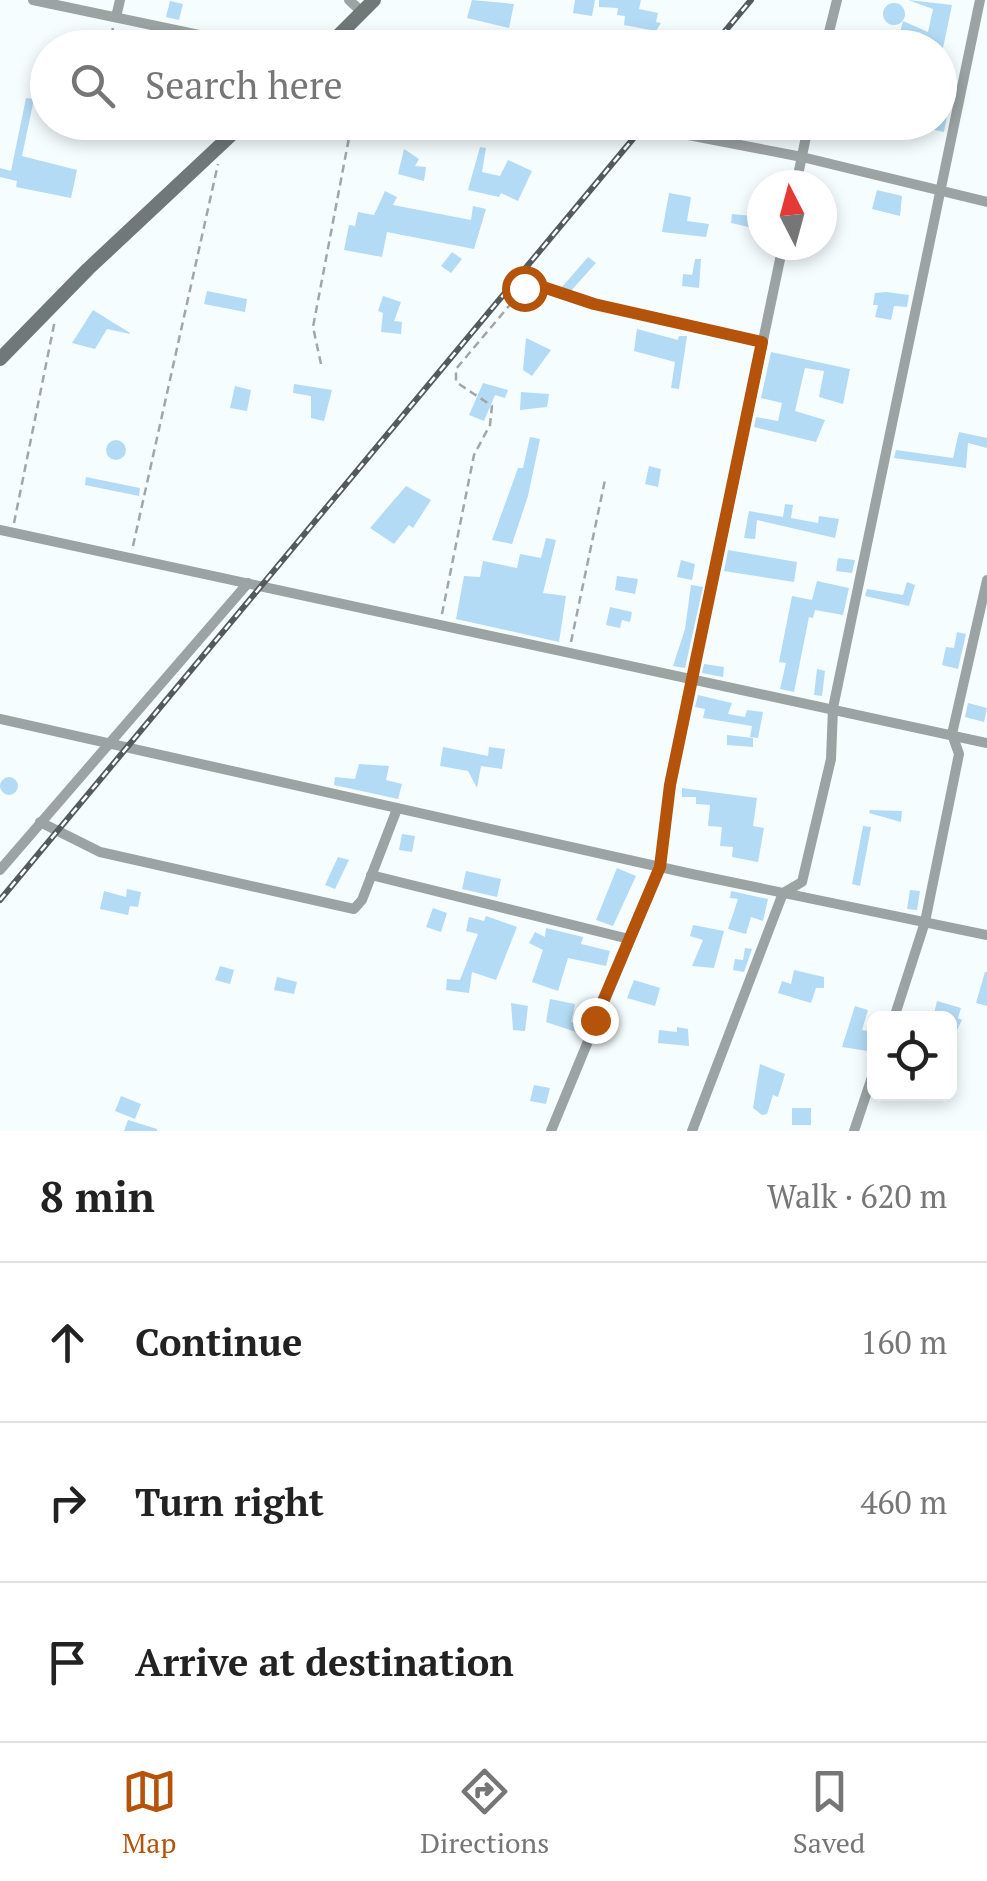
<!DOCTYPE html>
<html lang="en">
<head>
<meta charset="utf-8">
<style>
	body { margin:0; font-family:"PT Serif",serif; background:#f2f2f2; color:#222 }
	.controls { position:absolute; right:30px; bottom:30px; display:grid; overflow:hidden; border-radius:15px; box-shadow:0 5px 15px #0003 }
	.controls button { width:90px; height:90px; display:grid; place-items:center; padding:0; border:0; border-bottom:2px solid #e0e0e0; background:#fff; color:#222; font:50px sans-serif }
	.compass { position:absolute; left:747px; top:170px; width:90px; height:90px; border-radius:50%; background:#fff; box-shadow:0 5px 15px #0003; rotate:354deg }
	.stop { position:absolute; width:30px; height:30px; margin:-22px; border:8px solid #b45309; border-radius:50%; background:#fff }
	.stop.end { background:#b45309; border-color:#fff; box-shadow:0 2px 10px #0008 }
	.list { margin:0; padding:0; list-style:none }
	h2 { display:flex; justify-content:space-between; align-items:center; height:130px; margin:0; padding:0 40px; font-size:42px }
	h2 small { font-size:32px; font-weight:400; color:#767676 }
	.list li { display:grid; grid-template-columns:65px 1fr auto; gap:30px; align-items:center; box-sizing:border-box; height:160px; padding:0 40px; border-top:2px solid #e0e0e0 }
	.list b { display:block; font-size:38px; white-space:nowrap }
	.list em { font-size:32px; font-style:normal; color:#767676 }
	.icon { flex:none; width:55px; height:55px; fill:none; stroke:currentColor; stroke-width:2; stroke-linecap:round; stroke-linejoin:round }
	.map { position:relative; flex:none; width:987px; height:1131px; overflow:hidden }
	.search { position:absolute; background:#fff; box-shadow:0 5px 15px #0003; left:30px; right:30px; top:30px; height:110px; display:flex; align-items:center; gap:25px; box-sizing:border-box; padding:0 35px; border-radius:55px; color:#767676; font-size:38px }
	.sheet { height:610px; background:#fff }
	nav { display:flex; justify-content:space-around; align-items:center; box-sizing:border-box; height:140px; border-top:2px solid #e0e0e0; background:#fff; font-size:28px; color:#767676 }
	nav a { display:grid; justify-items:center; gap:5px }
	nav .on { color:#b45309 }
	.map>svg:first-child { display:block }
</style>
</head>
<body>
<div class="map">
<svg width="987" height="1131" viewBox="0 0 987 1131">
	<rect width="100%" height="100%" fill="#f6fdfe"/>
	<!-- building -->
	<path fill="#b4dbf5" d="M472,0L514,4L509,28L467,18Z
		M575,0H595L592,16L573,13Z
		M599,0H641L639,9L658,13L656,22L661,23L656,31L624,25L625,16L617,15L618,8L599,7Z
		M908,0L952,5L943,48L898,40L903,21L928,32L933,9Z
		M170,1L183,4L179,20L166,17Z
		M883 14a11 11 0 1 1 22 0a11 11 0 1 1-22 0Z
		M940,92L951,95L944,132L934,130L940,122Z
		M26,98L34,99L22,156L77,170L71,198L16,187L17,181L0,177V168L11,171Z
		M195,122H216L198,138L189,128Z
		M480,147L486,148L482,172L500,176L508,160L532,171L518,201L501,193L499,197L468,190Z
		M404,149L419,159L415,166L426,167L424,181L398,174Z
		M877,190L902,196L900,216L872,209Z
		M385,191L397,197L393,205L471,220L473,206L486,209L474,249L387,232L382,257L344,250L349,225L355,226L358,212L374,215Z
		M669,193L691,197L687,221L709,224L706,237L662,232Z
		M732,214L762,217V230L731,223Z
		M452,252L462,259L451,273L441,266Z
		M588,257L596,263L569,293L562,287Z
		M695,259H701L699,288L682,286L683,274L692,275Z
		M207,291L247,299L245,312L204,304Z
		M886,292L909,295L907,307L894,306L891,320L875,317L878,305H873L875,293Z
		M383,296L401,302L394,321L402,322L401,334L381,332L383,313L378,311Z
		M93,310L130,333V334L107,329L95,349L72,343Z
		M637,329L678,340L679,336H687L679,389L671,388L675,362L634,351Z
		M526,338L551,350L532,376L523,370Z
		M771,352L850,369L843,404L819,397L824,371L805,368L795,411L825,420L816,442L754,427L756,417L778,421L782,403L761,398Z
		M483,383L508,390L505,398L495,395L484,421L469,415Z
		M294,384L332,390L324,421L311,418V396L293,393Z
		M235,386L251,390L247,411L230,408Z
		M521,392L549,394L547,407L520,410Z
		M959,432L987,438V448L968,443L966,468L894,458L896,450L953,458Z
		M530,437L540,439L528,496L512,544L492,540L518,468H523Z
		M106 450a10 10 0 1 1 20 0a10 10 0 1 1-20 0Z
		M649,466L661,469L658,487L645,484Z
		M86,477L140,488L139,496L85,485Z
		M406,486L431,500L413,528L409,525L394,544L370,528Z
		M785,504L793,505L791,518L818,523L819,516L839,519L835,538L757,520L755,539L744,538L749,511L783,517Z
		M546,538L556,540L543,593L566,596L559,642L456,619L464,576L480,577L483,561L517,568L520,554L541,558Z
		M728,550L797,562L794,582L724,571Z
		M838,558L855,560L852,573L836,571Z
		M681,560L695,564L692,580L677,577Z
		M617,576L638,579L635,594L615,590Z
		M817,581L849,588L843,615L815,610L813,618L809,617L794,692L780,689L786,663L779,662L792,596L812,600Z
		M907,582L915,585L909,606L865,596L867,589L903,595Z
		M691,585L703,587L685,668L673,666L685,629Z
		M610,607L632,612L630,622L622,620L620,628L606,625Z
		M957,632L966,634L958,669L942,665L946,647L954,648Z
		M704,664L724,667L723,677L702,673Z
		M817,669L825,671L822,696L814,695Z
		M698,695L732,703L728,714L745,717L747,710L763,712L758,738L750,737L752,726L703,718L705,709L695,707Z
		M968,703L987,708L984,722L965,717Z
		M727,735L753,738V747L727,745Z
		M443,747L488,756L489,747L505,749L502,769L481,766L477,788L468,771L440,766Z
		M359,764L389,766L386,780L402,784L398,799L334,785L335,777L355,779Z
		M0 786a9 9 0 1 1 18 0a9 9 0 1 1-18 0Z
		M682,788L757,798L753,826L764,828L758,862L732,857L733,847L720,846L722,827L708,826L710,805L696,804V797H682Z
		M870,810L902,811L901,822L869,813Z
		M863,826L871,827L860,886L852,884Z
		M402,834L415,836L412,852L399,850Z
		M338,857L349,860L335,889L325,885Z
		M617,868L636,876L613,926L596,920Z
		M466,871L501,879L497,897L462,889Z
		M127,889L141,892L138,907L130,906L128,915L100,909L104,891L126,897Z
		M910,890L920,891L917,910L907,909Z
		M731,891L768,899L763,921L751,917L746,934L728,929L738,899L730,898Z
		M433,908L447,913L441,932L426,927Z
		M486,916L517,927L496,980L472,972L469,993L446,990L447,979L460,980L478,934L466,931L469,917L484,921Z
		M693,925L724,931L714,968L692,966L703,940L690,936Z
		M546,928L583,937L581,944L610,951L606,966L568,958L558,991L532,982L543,950L529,943L535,932L545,937Z
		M745,948L752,949L744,972L733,970L735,959L743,960Z
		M220,966L234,970L230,984L215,980Z
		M794,970L824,977V988H816L811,1003L778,993L782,981L791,984Z
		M985,972H987V1006L976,1003Z
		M277,977L297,982L294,994L274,990Z
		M634,980L660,988L655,1006L627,998Z
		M550,999L575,1004L571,1022L579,1024L576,1032L546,1022Z
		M937,1001L961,1008L958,1018L962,1020L952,1040L950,1018H933Z
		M511,1003L528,1006L525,1031L513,1030Z
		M855,1006L868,1010L862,1030L874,1032V1052L842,1047Z
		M677,1027L688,1029L689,1046L658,1043L659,1030L677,1032Z
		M760,1064L785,1074L778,1097L773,1095L767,1114L762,1115L753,1108Z
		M534,1085L550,1088L546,1104L530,1101Z
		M121,1096L141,1104L135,1119L115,1111Z
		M792,1108H811V1125H792Z
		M128,1120L157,1129V1131H124Z"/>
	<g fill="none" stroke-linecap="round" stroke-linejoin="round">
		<!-- path -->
		<path stroke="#a0a7a8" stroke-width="2.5" stroke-dasharray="8 5" stroke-linecap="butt" d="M108,48L113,28
			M321,364L313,327L352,122
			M14,523L55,320
			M133,546L218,164
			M442,614L474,455L490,425L492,406L456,382V369L524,288L534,284L594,304L754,340
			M571,642L605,480"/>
		<!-- street -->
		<path stroke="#9ca3a3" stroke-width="10" d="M33,0L261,48
			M349,0L361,11
			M116,17L120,0
			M825,48L837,0
			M621,122L802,157L987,202
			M796,185L809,122
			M0,530L987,743
			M0,719L687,873L987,935
			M40,822L100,852L354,909L362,900L397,809
			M0,870L248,583
			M371,875L629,939
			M894,1018L925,922L959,754L952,734L987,580
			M551,1131L660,867L670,785L783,245
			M692,1131L783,893L802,882L831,759L833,708L980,0
			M854,1131L874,1071"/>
		<!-- secondary -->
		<path stroke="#6f7978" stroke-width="14" d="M326,48L374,0
			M0,359L88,269L245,122"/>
		<defs>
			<path id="rail" d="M711,48L751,0
				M0,900L647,122"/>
		</defs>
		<!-- rail casing -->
		<use href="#rail" stroke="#545b5c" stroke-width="6"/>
		<!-- rail -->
		<use href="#rail" stroke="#fff" stroke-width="2.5" stroke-dasharray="8" stroke-linecap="butt"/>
	</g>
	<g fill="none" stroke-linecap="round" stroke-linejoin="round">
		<!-- route -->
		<path stroke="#b45309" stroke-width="12" d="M524,288L534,284L594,304L762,342L670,785L660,867L595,1020"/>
	</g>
</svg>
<div class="controls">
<button><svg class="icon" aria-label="locate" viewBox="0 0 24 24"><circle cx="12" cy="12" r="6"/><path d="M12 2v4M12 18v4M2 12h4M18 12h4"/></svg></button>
</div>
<svg class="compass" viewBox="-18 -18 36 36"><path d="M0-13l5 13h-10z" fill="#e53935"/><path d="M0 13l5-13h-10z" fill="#767676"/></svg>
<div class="stop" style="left:524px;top:288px"></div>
<div class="stop end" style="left:595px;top:1020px"></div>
<div class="search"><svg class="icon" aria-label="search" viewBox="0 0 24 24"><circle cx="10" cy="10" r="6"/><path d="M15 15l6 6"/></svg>Search here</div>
</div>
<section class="sheet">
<h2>8 min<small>Walk · 620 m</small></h2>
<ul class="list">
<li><svg class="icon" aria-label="ahead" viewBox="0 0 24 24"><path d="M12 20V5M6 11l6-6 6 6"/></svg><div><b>Continue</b></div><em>160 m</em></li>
<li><svg class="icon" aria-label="right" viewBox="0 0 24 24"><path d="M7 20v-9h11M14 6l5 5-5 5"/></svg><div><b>Turn right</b></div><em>460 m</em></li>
<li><svg class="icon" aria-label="arrive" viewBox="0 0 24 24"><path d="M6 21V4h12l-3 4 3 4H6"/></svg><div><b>Arrive at destination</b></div></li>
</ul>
</section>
<nav>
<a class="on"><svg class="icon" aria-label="map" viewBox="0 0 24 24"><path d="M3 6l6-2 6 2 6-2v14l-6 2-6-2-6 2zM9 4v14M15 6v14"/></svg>Map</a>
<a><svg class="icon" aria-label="directions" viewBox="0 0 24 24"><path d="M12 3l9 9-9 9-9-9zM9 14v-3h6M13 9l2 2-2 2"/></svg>Directions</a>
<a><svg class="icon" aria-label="saved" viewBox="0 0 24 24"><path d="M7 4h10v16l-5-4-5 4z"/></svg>Saved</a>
</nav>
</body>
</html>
